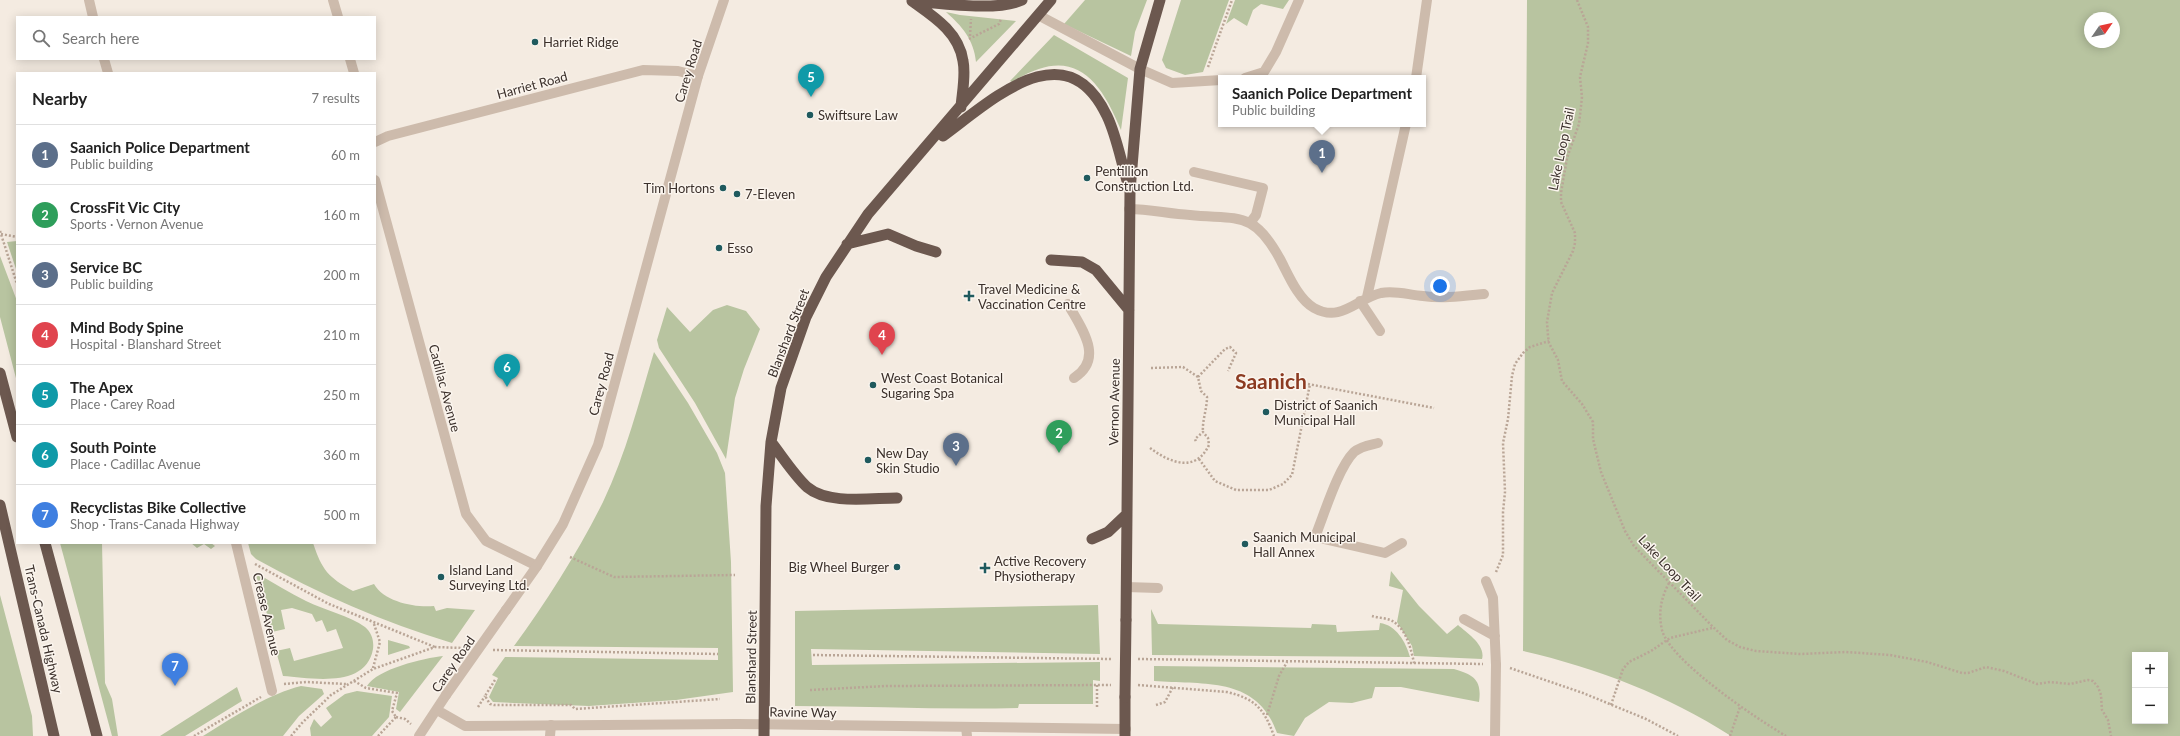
<!DOCTYPE html>
<html lang="en">
<head>
<meta charset="utf-8">
<style>
	body { margin:0; font-family:Lato,sans-serif; background:#f6f6f6; color:#222 }
	.controls { position:absolute; right:12px; bottom:12px; display:grid; overflow:hidden; border-radius:0px; box-shadow:0 2px 10px #0003 }
	.controls button { width:36px; height:36px; display:grid; place-items:center; padding:0; border:0; border-bottom:1px solid #e0e0e0; background:#fff; color:#222; font:20px sans-serif }
	.compass { position:absolute; left:2084px; top:12px; width:36px; height:36px; border-radius:50%; background:#fff; box-shadow:0 2px 10px #0003; rotate:56deg }
	.you { position:absolute; left:1440px; top:286px; width:14px; height:14px; margin:-10px; border:3px solid #fff; border-radius:50%; background:#1a73e8; box-shadow:0 0 0 6px #1a73e833 }
	.badge { display:grid; place-items:center; width:26px; height:26px; border-radius:50%; background:#1f5a5e; color:#fff; font-size:13px; font-weight:700 }
	.pin { position:absolute; translate:-50% -33px; filter:drop-shadow(0 1px 2px #0008) }
	.pin::after { content:''; position:absolute; top:21px; width:14px; height:12px; background:inherit; clip-path:polygon(0 0,100% 0,50% 100%) }
	.popup { position:absolute; left:1218px; top:75px; width:208px; height:52px; box-sizing:border-box; display:grid; place-content:center; border-radius:0px; background:#fff; filter:drop-shadow(0 1px 3px #0005); font-size:13px; white-space:nowrap; color:#767676 }
	.popup b { font-size:15px; color:#222 }
	.popup::after { content:''; position:absolute; left:50%; top:100%; margin-left:-8px; border:8px solid transparent; border-top-color:#fff }
	.list { margin:0; padding:0; list-style:none }
	h2 { display:flex; justify-content:space-between; align-items:center; height:52px; margin:0; padding:0 16px; font-size:17px }
	h2 small { font-size:13px; font-weight:400; color:#767676 }
	.list li { display:grid; grid-template-columns:26px 1fr auto; gap:12px; align-items:center; box-sizing:border-box; height:60px; padding:0 16px; border-top:1px solid #e0e0e0 }
	.list b { display:block; font-size:15px; white-space:nowrap }
	.list p { margin:0; font-size:13px; white-space:nowrap; color:#767676 }
	.list em { font-size:13px; font-style:normal; color:#767676 }
	.icon { flex:none; width:22px; height:22px; fill:none; stroke:currentColor; stroke-width:2; stroke-linecap:round; stroke-linejoin:round }
	.map { position:relative; flex:none; width:2180px; height:736px; overflow:hidden }
	.search { position:absolute; background:#fff; box-shadow:0 2px 10px #0003; left:16px; top:16px; width:360px; height:44px; display:flex; align-items:center; gap:10px; box-sizing:border-box; padding:0 14px; border-radius:0px; color:#767676; font-size:15px }
	.panel { position:absolute; background:#fff; box-shadow:0 2px 10px #0003; left:16px; top:72px; width:360px; height:472px; border-radius:0px }
	.map>svg:first-child { display:block }
</style>
</head>
<body>
<div class="map">
<svg width="2180" height="736" viewBox="0 0 2180 736">
	<rect width="100%" height="100%" fill="#f4ebe1"/>
	<!-- green -->
	<path fill="#b8c4a0" fill-rule="evenodd" d="M1085,0H1147L1135,32L1131,56L1064,24Z
		M1181,0H1229L1203,72L1185,75L1166,68L1162,60Z
		M1235,0H1289L1283,9L1261,4L1253,10L1247,26L1234,18L1226,24Z
		M1527,0H2180V736H1731C1667,695 1597,668 1523,651ZM2090,18H2114V42H2090ZM2135,655H2165V721H2135Z
		M946,12L960,15L1016,21L976,62C974,40 962,26 946,12Z
		M1054,35L1128,78L1121,130C1098,74 1071,45 1012,82L1010,81Z
		M17,241V272L7,242Z
		M0,256L17,301V382L0,317Z
		M727,305L746,311L760,329L744,369L735,398L726,459L695,403L659,348L657,340L667,307L690,332L713,310Z
		M654,352L688,403L717,453L725,473L731,562L733,692L676,700L589,706L493,702L489,697L498,678L492,675L505,657L718,660V648L514,646C547,601 578,552 603,502C626,454 639,402 654,352Z
		M60,543H102L105,683L112,699L118,736H112Z
		M191,543H211L215,546L211,549L204,544L197,548Z
		M248,543H313C322,570 328,577 353,591L374,584C384,602 416,608 434,606L436,611L447,608L475,610L452,643C383,622 319,594 256,559L251,554Z
		M1391,571L1419,606L1447,634L1458,625C1467,633 1486,645 1482,659L1414,656L1412,646L1397,622L1403,590L1389,586Z
		M258,574C274,583 290,593 306,601C324,610 350,616 365,627C372,633 374,641 373,649C366,689 311,678 283,676L276,651L290,648L294,661L343,648L336,629L327,632L322,620L316,622L312,614L292,608L281,610L285,629L272,632L256,575Z
		M0,595L32,716L33,736H0Z
		M1098,605L1100,654L811,649L812,665L1100,662V681L1093,680V704H1019L1018,708C944,710 870,706 795,706V611Z
		M1151,609L1158,624L1311,628L1312,624L1336,625L1337,632L1379,630L1380,623C1396,625 1406,642 1410,657L1152,655Z
		M388,640L409,646L410,648L388,655Z
		M443,656L400,712L396,709L399,692L367,686C377,669 424,658 443,656Z
		M1154,666L1454,669C1475,675 1482,681 1479,702L1401,687H1375L1372,698L1352,703L1329,702L1305,718L1294,736L1277,733C1257,676 1205,685 1154,681Z
		M301,686L322,689L324,694L299,716L283,736H203C232,718 268,694 301,686Z
		M237,687L242,701L185,736H160Z
		M357,691L392,696L389,717L372,736H311L310,728L314,719L321,727L332,717L326,708L345,694Z"/>
	<g fill="none" stroke-linecap="round" stroke-linejoin="round">
		<!-- path -->
		<path stroke="#b9a596" stroke-width="2.5" stroke-dasharray="2 2" stroke-linecap="butt" d="M1577,0L1588,27V43L1580,77L1582,97L1579,124L1567,158L1561,193V202L1575,233V243L1573,251L1552,293L1547,322L1548,336L1549,343L1558,360L1562,381L1582,404L1593,422V439L1601,472L1625,531L1634,546L1713,627L1727,640L1740,647L1756,651L1800,654L1846,652L1890,655L1927,662L1962,673H1968L1986,667L2004,671L2037,684L2050,682L2070,684L2088,680L2093,681L2098,687L2101,695L2102,710L2108,720L2111,736
			M970,36L971,19
			M969,39L999,24L1001,19
			M1208,67L1232,0
			M0,231L17,284
			M1,234L17,237
			M1151,368L1183,367L1198,377L1201,391L1207,397C1207,409 1202,421 1203,432
			M1198,377L1225,349L1230,347L1236,353L1228,371
			M1308,384L1434,408
			M1150,448C1170,463 1196,473 1209,445L1208,438L1203,432L1195,439L1196,442
			M1199,459L1215,481L1236,490H1269L1283,484L1292,475L1310,384
			M570,557L614,577L735,575
			M255,564L329,604L435,647
			M1496,572L1503,555V512L1505,492L1503,443L1508,419L1512,376L1515,364L1523,353L1530,347L1549,341
			M1669,583C1661,598 1658,613 1662,630C1670,661 1757,719 1786,736
			M1372,616C1378,618 1389,618 1394,622C1407,631 1411,649 1414,663
			M493,650L718,654
			M813,655L1111,659
			M1138,659L1483,664
			M373,668L380,642L374,624
			M1510,668L1583,693L1646,719L1678,736
			M495,680L485,696L490,704L494,705H571L575,709L720,699
			M354,681L366,688L397,693L392,711L396,717
			M284,684L306,682L346,684
			M1138,685L1227,692C1256,699 1264,709 1274,736
			M810,690L886,686L1111,685
			M1156,705L1165,702L1173,687
			M1611,705L1623,669L1629,662L1651,651L1670,638L1712,628
			M478,707L485,696
			M1097,707V685
			M1267,715L1279,676L1287,662
			M396,717L405,719L411,724
			M194,736L261,697
			M291,736L302,723L331,695L373,669L435,647L462,648
			M378,736L396,717
			M1730,736L1740,707"/>
		<!-- service -->
		<path stroke="#cdbbac" stroke-width="10" d="M1038,15L1140,69L1172,83L1221,80
			M1245,78L1264,72L1276,52L1299,0
			M1416,78L1427,0
			M1194,172L1263,188L1256,215L1250,223
			M1129,209C1150,209 1169,214 1190,215C1237,220 1253,209 1280,259C1288,274 1298,299 1314,308C1341,323 1356,299 1381,293C1395,290 1409,295 1423,296C1443,299 1464,296 1484,294
			M1367,297L1406,124
			M1360,301L1380,331
			M1068,304C1081,328 1105,358 1074,378
			M1378,443C1370,445 1361,446 1354,452C1338,468 1324,515 1315,537L1385,553L1402,543
			M1486,581L1493,598L1496,665
			M1126,587L1158,588
			M1464,619L1495,636
			M966,727L967,736
			M550,736L551,725"/>
		<!-- minor -->
		<path stroke="#cdbbac" stroke-width="10" d="M89,0L93,17
			M333,0L338,17
			M104,59L108,73
			M350,59L354,73
			M375,142L388,136L643,70L678,71L698,76
			M375,180L466,514L486,541L537,566
			M236,543L272,691
			M1495,736L1496,665"/>
		<!-- tertiary -->
		<path stroke="#cdbbac" stroke-width="10" d="M506,610L537,566L563,524L598,445L698,76L724,0
			M437,710L465,726L737,724L1126,729
			M419,736L446,695"/>
		<!-- trunk -->
		<path stroke="#6c584f" stroke-width="11" d="M912,1C933,16 959,32 963,61C966,75 962,93 961,107
			M912,1C941,3 996,12 1022,0
			M943,136C992,100 1066,29 1107,116C1117,137 1121,162 1128,184
			M847,244L888,234L916,246L936,252
			M1051,260L1082,262L1096,270L1129,310
			M0,373L17,437
			M771,442C782,456 794,475 807,487C828,505 871,498 897,498
			M0,505L54,736
			M1092,539L1108,532L1127,514
			M45,543L97,736
			M1126,620L1130,191L1140,69L1160,0
			M1125,697V736
			M764,736L766,506L771,442L781,388L806,317L826,277L868,214L1051,0"/>
		<!-- tertiary-bridge -->
		<path stroke="#cdbbac" stroke-width="10" d="M446,695L506,610"/>
		<!-- trunk-bridge -->
		<path stroke="#6c584f" stroke-width="11" d="M1125,697L1126,620"/>
	</g>
	<!-- markers -->
	<g fill="#1f5a5e" stroke="#fbf5ee" stroke-width="1.5">
		<circle cx="535" cy="42" r="4"/>
		<circle cx="810" cy="115" r="4"/>
		<circle cx="1087" cy="178" r="4"/>
		<circle cx="723" cy="188" r="4"/>
		<circle cx="737" cy="194" r="4"/>
		<circle cx="719" cy="248" r="4"/>
		<path d="M967 290h4v4h4v4h-4v4h-4v-4h-4v-4h4z"/>
		<circle cx="873" cy="385" r="4"/>
		<circle cx="1266" cy="412" r="4"/>
		<circle cx="868" cy="460" r="4"/>
		<circle cx="1245" cy="544" r="4"/>
		<circle cx="897" cy="567" r="4"/>
		<path d="M983 562h4v4h4v4h-4v4h-4v-4h-4v-4h4z"/>
		<circle cx="441" cy="577" r="4"/>
	</g>
	<g text-anchor="middle" dominant-baseline="central" stroke-width="3" stroke-linejoin="round" paint-order="stroke">
		<!-- poi labels -->
		<g font-size="13" fill="#3b302b" stroke="#fbf5ee" text-anchor="start">
			<text x="543" y="42">Harriet Ridge</text>
			<text x="818" y="115">Swiftsure Law</text>
			<text x="1095" y="171">Pentillion<tspan x="1095" dy="15">Construction Ltd.</tspan></text>
			<text x="715" y="188" text-anchor="end">Tim Hortons</text>
			<text x="745" y="194">7-Eleven</text>
			<text x="727" y="248">Esso</text>
			<text x="978" y="289">Travel Medicine &amp;<tspan x="978" dy="15">Vaccination Centre</tspan></text>
			<text x="881" y="378">West Coast Botanical<tspan x="881" dy="15">Sugaring Spa</tspan></text>
			<text x="1274" y="405">District of Saanich<tspan x="1274" dy="15">Municipal Hall</tspan></text>
			<text x="876" y="453">New Day<tspan x="876" dy="15">Skin Studio</tspan></text>
			<text x="1253" y="537">Saanich Municipal<tspan x="1253" dy="15">Hall Annex</tspan></text>
			<text x="994" y="561">Active Recovery<tspan x="994" dy="15">Physiotherapy</tspan></text>
			<text x="889" y="567" text-anchor="end">Big Wheel Burger</text>
			<text x="449" y="570">Island Land<tspan x="449" dy="15">Surveying Ltd.</tspan></text>
		</g>
		<!-- street labels -->
		<g font-size="13" fill="#3b302b" stroke="#fbf5ee">
			<text transform="translate(688 71) rotate(-73)">Carey Road</text>
			<text transform="translate(532 85) rotate(-15)">Harriet Road</text>
			<text transform="translate(1561 149) rotate(-78)">Lake Loop Trail</text>
			<text transform="translate(788 333) rotate(-69)">Blanshard Street</text>
			<text transform="translate(601 384) rotate(-75)">Carey Road</text>
			<text transform="translate(445 388) rotate(75)">Cadillac Avenue</text>
			<text transform="translate(1114 402) rotate(-89)">Vernon Avenue</text>
			<text transform="translate(1670 568) rotate(47)">Lake Loop Trail</text>
			<text transform="translate(267 614) rotate(77)">Crease Avenue</text>
			<text transform="translate(44 629) rotate(77)">Trans-Canada Highway</text>
			<text transform="translate(751 657) rotate(-89)">Blanshard Street</text>
			<text transform="translate(453 664) rotate(-55)">Carey Road</text>
			<text transform="translate(803 712) rotate(1)">Ravine Way</text>
		</g>
		<!-- town labels -->
		<g font-size="21" font-weight="bold" fill="#8c3b22" stroke="#fbf5ee">
			<text x="1271" y="380">Saanich</text>
		</g>
	</g>
</svg>
<div class="controls">
<button>+</button>
<button>−</button>
</div>
<svg class="compass" viewBox="-18 -18 36 36"><path d="M0-13l5 13h-10z" fill="#e53935"/><path d="M0 13l5-13h-10z" fill="#767676"/></svg>
<div class="you"></div>
<div class="pin badge" style="left:1322px;top:173px;background:#5c6f8a">1</div>
<div class="popup"><b>Saanich Police Department</b>Public building</div>
<div class="pin badge" style="left:1059px;top:453px;background:#2e9e5b">2</div>
<div class="pin badge" style="left:956px;top:466px;background:#5c6f8a">3</div>
<div class="pin badge" style="left:882px;top:355px;background:#e0444e">4</div>
<div class="pin badge" style="left:811px;top:97px;background:#0f9aa8">5</div>
<div class="pin badge" style="left:507px;top:387px;background:#0f9aa8">6</div>
<div class="pin badge" style="left:175px;top:686px;background:#3f7fe0">7</div>
<div class="search"><svg class="icon" aria-label="search" viewBox="0 0 24 24"><circle cx="10" cy="10" r="6"/><path d="M15 15l6 6"/></svg>Search here</div>
<section class="panel">
<h2>Nearby<small>7 results</small></h2>
<ul class="list">
<li><span class="badge" style="background:#5c6f8a">1</span><div><b>Saanich Police Department</b><p>Public building</p></div><em>60 m</em></li>
<li><span class="badge" style="background:#2e9e5b">2</span><div><b>CrossFit Vic City</b><p>Sports · Vernon Avenue</p></div><em>160 m</em></li>
<li><span class="badge" style="background:#5c6f8a">3</span><div><b>Service BC</b><p>Public building</p></div><em>200 m</em></li>
<li><span class="badge" style="background:#e0444e">4</span><div><b>Mind Body Spine</b><p>Hospital · Blanshard Street</p></div><em>210 m</em></li>
<li><span class="badge" style="background:#0f9aa8">5</span><div><b>The Apex</b><p>Place · Carey Road</p></div><em>250 m</em></li>
<li><span class="badge" style="background:#0f9aa8">6</span><div><b>South Pointe</b><p>Place · Cadillac Avenue</p></div><em>360 m</em></li>
<li><span class="badge" style="background:#3f7fe0">7</span><div><b>Recyclistas Bike Collective</b><p>Shop · Trans-Canada Highway</p></div><em>500 m</em></li>
</ul>
</section>
</div>
</body>
</html>
